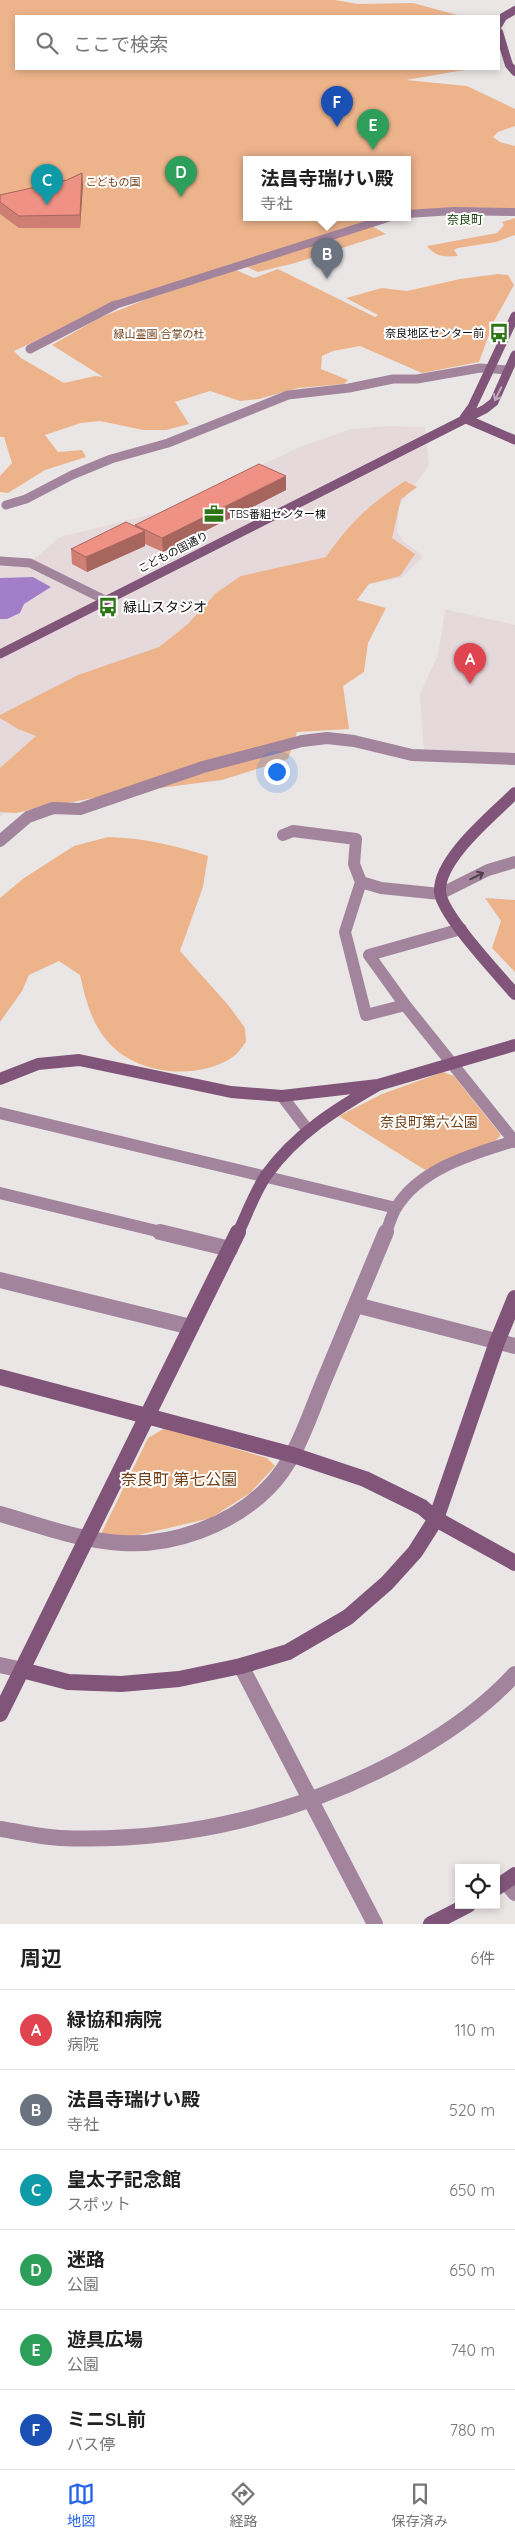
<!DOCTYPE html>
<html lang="ja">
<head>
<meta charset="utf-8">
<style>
	body { margin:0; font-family:Quicksand,"Noto Sans JP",sans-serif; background:#f6f6f6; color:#222 }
	.controls { position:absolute; right:15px; bottom:15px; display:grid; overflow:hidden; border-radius:0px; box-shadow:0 2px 8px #0003 }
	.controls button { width:45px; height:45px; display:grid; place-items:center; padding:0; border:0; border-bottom:1px solid #e0e0e0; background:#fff; color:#222; font:25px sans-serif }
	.you { position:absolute; left:276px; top:771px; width:18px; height:18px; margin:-12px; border:4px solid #fff; border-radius:50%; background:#1a73e8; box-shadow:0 0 0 8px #1a73e833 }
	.badge { display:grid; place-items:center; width:32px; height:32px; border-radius:50%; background:#2563eb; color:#fff; font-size:16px; font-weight:700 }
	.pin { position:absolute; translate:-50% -41px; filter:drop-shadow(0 1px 2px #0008) }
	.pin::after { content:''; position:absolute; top:26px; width:18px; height:15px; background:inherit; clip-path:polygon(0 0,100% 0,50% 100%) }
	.popup { position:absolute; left:243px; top:156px; width:168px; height:65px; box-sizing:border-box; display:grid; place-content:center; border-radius:0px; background:#fff; filter:drop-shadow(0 1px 4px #0005); font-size:16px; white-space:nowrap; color:#767676 }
	.popup b { font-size:19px; color:#222 }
	.popup::after { content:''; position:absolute; left:50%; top:100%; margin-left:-10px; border:10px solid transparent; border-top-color:#fff }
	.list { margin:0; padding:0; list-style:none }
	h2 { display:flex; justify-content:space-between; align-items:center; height:65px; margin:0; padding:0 20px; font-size:21px }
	h2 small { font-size:16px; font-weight:400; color:#767676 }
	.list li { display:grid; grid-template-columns:32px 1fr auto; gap:15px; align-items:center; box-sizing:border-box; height:80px; padding:0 20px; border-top:1px solid #e0e0e0 }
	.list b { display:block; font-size:19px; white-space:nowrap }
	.list p { margin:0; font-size:16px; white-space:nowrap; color:#767676 }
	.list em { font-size:16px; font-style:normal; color:#767676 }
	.icon { flex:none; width:28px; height:28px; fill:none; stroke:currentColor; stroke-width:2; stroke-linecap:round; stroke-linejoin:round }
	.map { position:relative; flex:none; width:515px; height:1924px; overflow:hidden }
	.search { position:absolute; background:#fff; box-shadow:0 2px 8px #0003; left:15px; right:15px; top:15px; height:55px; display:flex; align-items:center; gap:12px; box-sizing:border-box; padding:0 18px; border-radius:0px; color:#767676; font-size:19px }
	.sheet { height:545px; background:#fff }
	nav { display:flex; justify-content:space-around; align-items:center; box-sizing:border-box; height:70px; border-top:1px solid #e0e0e0; background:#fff; font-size:14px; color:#767676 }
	nav a { display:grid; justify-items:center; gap:2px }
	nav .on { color:#2563eb }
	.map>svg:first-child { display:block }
</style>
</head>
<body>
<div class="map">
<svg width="515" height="1924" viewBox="0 0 515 1924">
	<rect width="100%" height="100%" fill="#eae6e6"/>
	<!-- built -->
	<path fill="#e6d9dc" d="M386,426L425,427L429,466L398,507L397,532L403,541L422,555L421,559L401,578L270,602L206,636L0,817V567L27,565L60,537L201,502L250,470L300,447L351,429Z
		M445,609L515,625V756L424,752L420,694L438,655Z"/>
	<!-- green -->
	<path fill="#edb48c" d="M0,0H335L358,4L413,3L461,16H16V69H470L406,80L467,86L515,109V126L498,132L493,137L500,142L515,146V210L407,213V160H247V218H384L366,223L386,234L295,263L258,272L238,263L80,320L14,351L21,358L64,383L95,376L103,377L52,345L99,318L147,299L236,270L254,278L278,269L375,317L378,315L346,298L382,288L407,291L460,279L498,274L508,275L514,285L494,321L479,362L422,373L360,346L333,351L322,356L321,369L348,380L344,384L298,388L259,399L240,401L210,391L175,402L189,424L166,430H143L100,421L81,423L45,435L58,452L82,450L86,457L45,470L8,493L0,492V476L12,463L4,437H0Z
		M515,218V235L496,242L458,248L454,250L458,256C444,257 436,257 427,246L497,233L504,225L502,222Z
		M405,481L417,487L401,499L392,538L415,554L400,576L369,584L357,600L386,608L368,643L364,672L343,686L349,729L297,732L288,759L222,780L120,793L15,813L0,812V768L36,736L18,729L0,718V715L78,675L159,647L188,624L216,593L241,576L326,557C350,522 370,504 405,481Z
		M108,837C143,838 174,845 208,856L203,887L180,951L229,1006L245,1028L246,1042C242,1047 238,1053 233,1057C198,1080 142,1075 113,1047C92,1027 86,1001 80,975L59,961L29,975L22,991L0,1022V898L24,878L74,846Z
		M485,898L515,900V972L492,948L501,921Z
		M443,1072L454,1076L501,1135L495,1141L425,1170L339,1116L382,1094Z
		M165,1428L267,1458L275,1466L250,1493L211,1518L130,1537L101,1534L148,1438Z"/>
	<!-- water -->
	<path fill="#a37ec9" d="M33,577L51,587L24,604L20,613L7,619H0V578Z"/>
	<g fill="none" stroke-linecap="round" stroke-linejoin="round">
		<!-- street-far3 -->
		<path stroke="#a3849d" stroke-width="8" d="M407,214L454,211L515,212
			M112,306L388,218"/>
		<!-- street-far2 -->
		<path stroke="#a3849d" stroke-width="9" d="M30,349L115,305
			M6,505L26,499L72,475L111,459L168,443L288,395L349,388L393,379H417L480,368L508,370
			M0,561L30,563L105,600"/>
		<!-- street-far1 -->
		<path stroke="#a3849d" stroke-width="12" d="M283,835L293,831L356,839L354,864L361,882L345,932L366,1015L405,1005
			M0,841L28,817L53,808L80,809L203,767L302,741L327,738L354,741L412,755L515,759
			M361,882L381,888L440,894L488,870L515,862
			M461,929L369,955L405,1005L515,1142
			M282,1096L307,1129
			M0,1113L396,1208
			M0,1193L165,1233
			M386,1233C389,1225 391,1216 396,1208C420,1168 473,1154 514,1141"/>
		<!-- street -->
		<path stroke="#a3849d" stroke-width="16" d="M160,1232L230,1249
			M0,1280L191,1327
			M356,1305L515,1346
			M0,1514C39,1525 81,1541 122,1543C173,1546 231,1525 267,1489C296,1461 308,1419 323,1383C344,1332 365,1282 386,1232
			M0,1665L22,1670
			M241,1666L375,1924
			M0,1829C20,1832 40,1837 60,1838C182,1843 303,1814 410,1754C449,1732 485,1707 515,1674
			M506,1882L515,1893"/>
		<!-- secondary-far3 -->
		<path stroke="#815579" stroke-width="8" d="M499,24L503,17L515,10
			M499,32L509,65L515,72"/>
		<!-- secondary-far2 -->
		<path stroke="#815579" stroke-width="9" d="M464,418L472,407L515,316
			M464,418L515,440
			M0,654L485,409L494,402L515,355"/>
		<!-- secondary-far1 -->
		<path stroke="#815579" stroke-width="12" d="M515,793C493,815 438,859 440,892C442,915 499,975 515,994
			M0,1079L38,1064L79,1060L231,1092L282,1096L378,1085L515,1045
			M238,1233C247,1214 255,1191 267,1174C296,1134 336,1109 378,1085"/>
		<!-- secondary -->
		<path stroke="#815579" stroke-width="16" d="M0,1377L293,1455L365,1479L422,1507L436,1519L515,1563
			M22,1670L68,1682L121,1684L179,1679L241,1666L288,1652L348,1617L387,1583L415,1552L436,1519L497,1342L515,1298
			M0,1714L238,1232
			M496,1888L515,1875
			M431,1924L468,1905"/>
	</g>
	<!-- wall -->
	<path fill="#ce7e72" d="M82,173L83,185L80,228H19L0,214V195L67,180Z
		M286,490L163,552L145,544V546L87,572L72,564L71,549L135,527V525Z"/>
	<!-- shaded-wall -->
	<path fill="#a7665d" d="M82,173L83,185L80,228V215Z
		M286,476V490L163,552L162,538Z
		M145,531V546L87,572L86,557Z"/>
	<!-- building -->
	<path fill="#ef9285" stroke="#a7665d" d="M82,173L80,215L19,216L0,202V195L67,180Z
		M259,464L286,476L162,538L135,525Z
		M126,522L145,531L86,557L71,549Z"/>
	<!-- one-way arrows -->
	<defs><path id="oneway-shaft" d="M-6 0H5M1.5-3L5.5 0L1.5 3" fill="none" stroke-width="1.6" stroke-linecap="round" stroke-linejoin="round" transform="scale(1.25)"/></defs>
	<use stroke="#c0aabc" href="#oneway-shaft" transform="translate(498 394) rotate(116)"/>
	<use stroke="#50424d" href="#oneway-shaft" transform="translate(477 876) rotate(-26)"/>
	<!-- icons -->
	<defs>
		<symbol id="bus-bare" viewBox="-9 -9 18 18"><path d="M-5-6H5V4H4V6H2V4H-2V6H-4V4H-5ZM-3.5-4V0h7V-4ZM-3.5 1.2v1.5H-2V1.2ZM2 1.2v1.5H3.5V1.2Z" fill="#2e7517" stroke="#fff" stroke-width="2.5" paint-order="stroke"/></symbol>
		<symbol id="office-bare" viewBox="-9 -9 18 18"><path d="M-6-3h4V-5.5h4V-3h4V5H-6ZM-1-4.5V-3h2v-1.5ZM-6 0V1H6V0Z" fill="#2e7517" stroke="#fff" stroke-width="2.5" paint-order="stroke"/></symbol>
	</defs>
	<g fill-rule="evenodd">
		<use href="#bus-bare" x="485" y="319" width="28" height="28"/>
		<use href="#office-bare" x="200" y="500" width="28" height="28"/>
		<use href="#bus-bare" x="94" y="593" width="28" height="28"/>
	</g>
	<g text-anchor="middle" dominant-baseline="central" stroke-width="4" stroke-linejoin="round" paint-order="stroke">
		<!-- far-park labels -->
		<g font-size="11" fill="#703e15" stroke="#fff">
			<text x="113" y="182">こどもの国</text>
			<text x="159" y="334">緑山霊園 合掌の杜</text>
		</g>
		<!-- far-poi labels -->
		<g font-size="11" fill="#0d0c0c" stroke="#fff" text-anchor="end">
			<text x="484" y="333">奈良地区センター前</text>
			<text x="229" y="514" text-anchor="start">TBS番組センター棟</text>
		</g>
		<!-- far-street labels -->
		<g font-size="11" fill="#0d0c0c" stroke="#fff">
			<text transform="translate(173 552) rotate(-27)">こどもの国通り</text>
		</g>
		<!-- far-neighbourhood labels -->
		<g font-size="12" fill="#0a3900" stroke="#fff">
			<text x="465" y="219">奈良町</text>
		</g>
		<!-- poi labels -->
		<g font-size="14" fill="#0d0c0c" stroke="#fff" text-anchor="start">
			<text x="123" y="607">緑山スタジオ</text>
		</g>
		<!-- park labels -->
		<g font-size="14" fill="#703e15" stroke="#fff">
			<text x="429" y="1122">奈良町第六公園</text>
		</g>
		<!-- near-park labels -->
		<g font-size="16" fill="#703e15" stroke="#fff">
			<text x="179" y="1479">奈良町 第七公園</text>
		</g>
	</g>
</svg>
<div class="controls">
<button><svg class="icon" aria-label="locate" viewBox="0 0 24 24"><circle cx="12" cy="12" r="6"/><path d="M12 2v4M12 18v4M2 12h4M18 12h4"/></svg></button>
</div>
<div class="you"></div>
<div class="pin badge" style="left:470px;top:684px;background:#e0444e">A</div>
<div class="pin badge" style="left:327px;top:279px;background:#6b7280">B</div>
<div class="popup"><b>法昌寺瑞けい殿</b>寺社</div>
<div class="pin badge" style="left:47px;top:205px;background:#0f9aa8">C</div>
<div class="pin badge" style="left:181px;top:197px;background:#2e9e5b">D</div>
<div class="pin badge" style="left:373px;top:150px;background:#2e9e5b">E</div>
<div class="pin badge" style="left:337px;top:127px;background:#1a4fb4">F</div>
<div class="search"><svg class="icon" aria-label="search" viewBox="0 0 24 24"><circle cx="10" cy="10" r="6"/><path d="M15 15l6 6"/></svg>ここで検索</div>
</div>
<section class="sheet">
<h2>周辺<small>6件</small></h2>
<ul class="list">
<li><span class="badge" style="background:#e0444e">A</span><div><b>緑協和病院</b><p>病院</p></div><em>110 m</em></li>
<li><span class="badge" style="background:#6b7280">B</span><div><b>法昌寺瑞けい殿</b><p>寺社</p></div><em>520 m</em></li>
<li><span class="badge" style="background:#0f9aa8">C</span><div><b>皇太子記念館</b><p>スポット</p></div><em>650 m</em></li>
<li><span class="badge" style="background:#2e9e5b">D</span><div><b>迷路</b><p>公園</p></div><em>650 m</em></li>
<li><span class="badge" style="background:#2e9e5b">E</span><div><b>遊具広場</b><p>公園</p></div><em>740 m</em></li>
<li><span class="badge" style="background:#1a4fb4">F</span><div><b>ミニSL前</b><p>バス停</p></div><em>780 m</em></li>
</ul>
</section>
<nav>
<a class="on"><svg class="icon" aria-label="map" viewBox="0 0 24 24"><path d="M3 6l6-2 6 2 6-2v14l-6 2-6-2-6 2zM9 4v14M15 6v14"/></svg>地図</a>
<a><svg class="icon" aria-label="directions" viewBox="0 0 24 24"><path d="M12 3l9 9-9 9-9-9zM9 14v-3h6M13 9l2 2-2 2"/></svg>経路</a>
<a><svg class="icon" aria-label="saved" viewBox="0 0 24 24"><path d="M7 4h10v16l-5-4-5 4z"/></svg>保存済み</a>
</nav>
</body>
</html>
